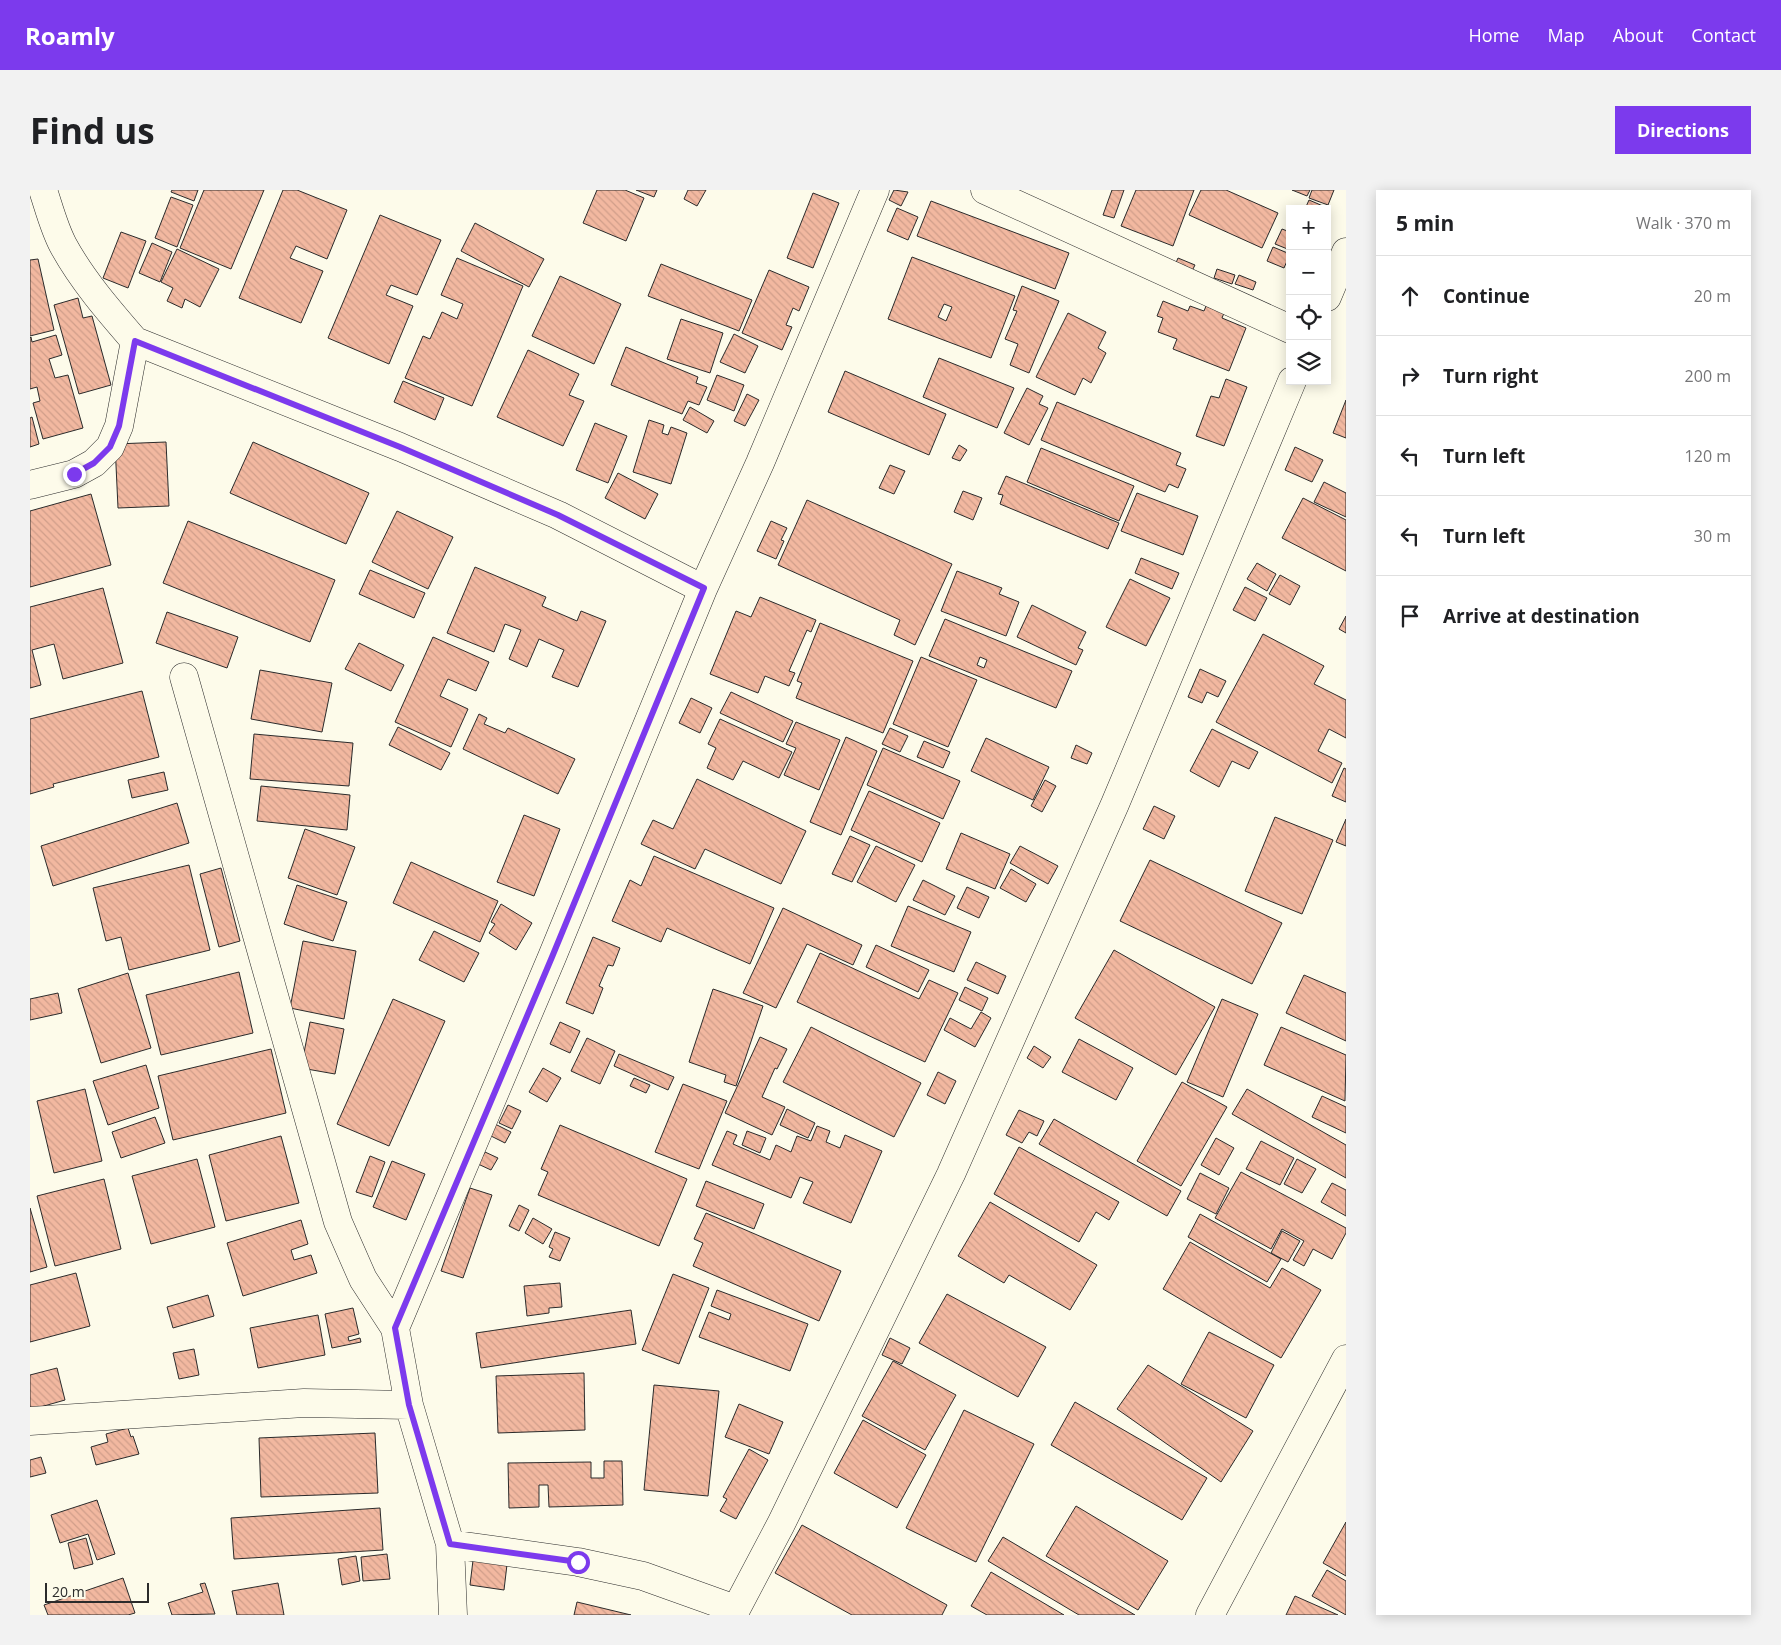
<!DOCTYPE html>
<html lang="en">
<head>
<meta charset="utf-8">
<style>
	body { margin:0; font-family:"Open Sans",sans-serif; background:#f2f2f2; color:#202124 }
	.controls { position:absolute; right:15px; top:15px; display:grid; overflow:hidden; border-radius:0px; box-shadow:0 2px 12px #0003 }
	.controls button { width:45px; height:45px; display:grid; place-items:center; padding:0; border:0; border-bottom:1px solid #e0e0e0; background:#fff; color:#202124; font:25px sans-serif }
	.scale { position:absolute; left:15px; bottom:12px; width:104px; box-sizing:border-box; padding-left:5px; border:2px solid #2b2b2b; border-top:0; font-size:14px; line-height:18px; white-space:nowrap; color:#2b2b2b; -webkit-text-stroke:4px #fdfbea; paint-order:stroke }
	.stop { position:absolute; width:15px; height:15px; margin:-11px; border:4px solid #7c3aed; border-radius:50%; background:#fff }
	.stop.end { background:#7c3aed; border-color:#fff; box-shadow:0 1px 5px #0008 }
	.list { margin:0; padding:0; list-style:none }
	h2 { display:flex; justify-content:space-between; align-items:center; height:65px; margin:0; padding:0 20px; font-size:21px }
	h2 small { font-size:16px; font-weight:400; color:#757577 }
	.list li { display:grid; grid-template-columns:32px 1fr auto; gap:15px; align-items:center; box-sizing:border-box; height:80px; padding:0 20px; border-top:1px solid #e0e0e0 }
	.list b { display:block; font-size:19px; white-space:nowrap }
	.list em { font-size:16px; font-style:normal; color:#757577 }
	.icon { flex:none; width:28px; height:28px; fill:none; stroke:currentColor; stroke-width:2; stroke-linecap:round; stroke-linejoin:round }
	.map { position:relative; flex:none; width:1316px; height:1425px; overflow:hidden; border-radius:0px }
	header { display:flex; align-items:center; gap:30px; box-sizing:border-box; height:70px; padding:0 25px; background:#7c3aed; color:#fff }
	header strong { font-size:24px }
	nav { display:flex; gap:28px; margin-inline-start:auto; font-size:18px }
	.intro { display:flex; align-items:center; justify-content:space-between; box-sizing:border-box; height:120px; padding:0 30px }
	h1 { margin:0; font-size:35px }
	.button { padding:12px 22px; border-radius:0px; background:#7c3aed; color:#fff; font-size:18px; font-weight:700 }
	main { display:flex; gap:30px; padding:0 30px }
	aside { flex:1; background:#fff; border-radius:0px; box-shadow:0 2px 12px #0003 }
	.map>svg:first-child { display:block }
</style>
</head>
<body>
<header>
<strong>Roamly</strong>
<nav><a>Home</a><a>Map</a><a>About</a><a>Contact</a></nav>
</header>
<div class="intro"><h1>Find us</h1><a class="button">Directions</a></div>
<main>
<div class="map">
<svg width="1316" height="1425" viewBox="0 0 1316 1425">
	<defs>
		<pattern id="building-back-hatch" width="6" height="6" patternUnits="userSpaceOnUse" patternTransform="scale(1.25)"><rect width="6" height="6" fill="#f2b8a0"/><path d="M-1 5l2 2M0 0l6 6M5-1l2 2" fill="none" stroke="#d09e8a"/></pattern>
	</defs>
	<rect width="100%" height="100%" fill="#fdfbea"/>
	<!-- building -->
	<path fill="url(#building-back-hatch)" stroke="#2b2b2b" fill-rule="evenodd" d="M142,0H168L164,11L141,2Z
		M174,0H234L201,79L150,58Z
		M253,0H267L317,20L297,69L266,56L260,68L293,81L271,133L209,108Z
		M567,0H595L614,8L596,51L553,33Z
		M606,0H627L624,7Z
		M658,0H676L667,16L654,9Z
		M864,0L878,2L871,16L859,10Z
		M1082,0H1094L1084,28L1073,25Z
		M1106,0H1164L1143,56L1091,36Z
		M1171,0H1196L1248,23L1232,58L1159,25Z
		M1262,0H1280L1277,6Z
		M1282,0H1304L1298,15L1279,8Z
		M783,3L809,13L783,78L757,68Z
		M141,7L163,15L147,57L125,48Z
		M1279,10L1293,16L1292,19H1275Z
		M901,11L1039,63L1025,99L887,46Z
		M867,18L888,27L878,50L857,41Z
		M350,25L411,50L387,105L361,95L356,105L383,116L359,174L298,148Z
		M445,33L514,69L499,97L431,61Z
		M1252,39L1260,42V60L1245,54Z
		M91,42L116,51L98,98L73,88Z
		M122,53L142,62L130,92L109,83Z
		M1243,57L1260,64L1254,78L1237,71Z
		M147,59L189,79L170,117L155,109L152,118L137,111L143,98L131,92Z
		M882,67L985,106L961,168L858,129ZM914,114L922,117L916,131L908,127Z
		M427,68L493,96L442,216L375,188L393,146L400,149L412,122L427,129L433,114L411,105Z
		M1148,68L1165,75L1159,87L1143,80Z
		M8,69L24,140L0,146V70Z
		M631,74L722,110L709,141L618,106Z
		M1187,79L1205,85L1202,94L1184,88Z
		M739,80L779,97L769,121L763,118L756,135L762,137L752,160L712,143Z
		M1209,85L1226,92L1223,100L1205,94Z
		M530,86L591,114L564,174L502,146Z
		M992,96L1029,111L999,183L980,175L988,154L975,149L987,121L983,120Z
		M48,108L53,128L62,126L81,195L49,204L24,115Z
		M1133,111L1158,121L1160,116L1174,121L1176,116L1194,123L1192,128L1216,138L1199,181L1143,159L1147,149L1128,142L1133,128L1127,126Z
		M1038,123L1076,142L1068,158L1076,163L1061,193L1053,188L1045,205L1006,187Z
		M651,129L693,143L680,183L637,169Z
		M704,144L728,156L715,183L690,172Z
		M26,145L32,165L19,169L25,188L38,185L53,238L13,249L3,213L10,211L7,197L0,199V148L1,147L2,152Z
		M596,157L668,187L666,193L677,197L669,215L658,211L652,224L581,195Z
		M498,160L549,184L539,205L554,211L533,256L467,227Z
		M909,168L984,198L967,238L893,207Z
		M815,181L916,224L899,265L798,222Z
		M687,185L714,195L704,221L677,210Z
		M1196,189L1217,197L1194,256L1166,246L1181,206L1189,208Z
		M373,191L414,208L405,230L364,212Z
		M997,198L1013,206L1009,214L1018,218L999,255L974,243Z
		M717,204L729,210L715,236L704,231Z
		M1316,210V248L1303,243Z
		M1027,212L1151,263L1146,275L1156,279L1148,298L1139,294L1135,302L1011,250Z
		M660,217L684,231L677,243L653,230Z
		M2,227L9,254L0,257V228Z
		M619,230L634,235L632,243L638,245L641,237L657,243L641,294L603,282Z
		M565,233L597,246L578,293L546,280Z
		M136,252L139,316L88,318L85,254Z
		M223,252L339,303L316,354L200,303Z
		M929,255L937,260L930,271L922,268Z
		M1265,257L1293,270L1282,292L1255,280Z
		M1011,258L1104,296L1089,331L997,292Z
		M860,275L875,281L864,304L849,298Z
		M588,283L628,304L615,329L575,308Z
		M976,286L1089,333L1078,359L970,314L973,305L968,304Z
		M1294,292L1316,303V327L1284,312Z
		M933,301L952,308L943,330L924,322Z
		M1107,303L1168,326L1153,365L1091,341Z
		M61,304L81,375L0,397V321Z
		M1273,308L1316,330V381L1252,348Z
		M777,310L922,374L885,455L864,445L870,430L748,375Z
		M367,321L423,347L398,399L342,372Z
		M158,331L305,390L280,452L133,393Z
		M741,331L757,338L751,350L754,351L746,369L727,361Z
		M1111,368L1149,383L1142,399L1105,383Z
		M1227,373L1246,384L1237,401L1217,389Z
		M445,377L516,407L512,416L547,431L551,421L576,431L548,497L522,487L534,460L509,449L497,477L479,469L491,440L475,434L464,462L417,443Z
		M340,380L395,403L384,428L329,404Z
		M927,381L972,398L969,404L989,412L976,446L911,421Z
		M1250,385L1270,396L1260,415L1239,404Z
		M1100,389L1140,408L1116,456L1076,437Z
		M1215,397L1237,408L1225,431L1203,420Z
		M73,398L93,473L33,489L24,454L2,460L11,495L0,498V417Z
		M730,407L786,430L781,442L777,440L759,481L765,483L759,496L735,486L728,503L680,484L706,421L721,427Z
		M1002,415L1056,442L1048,458L1053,460L1046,475L987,447Z
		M137,422L208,447L197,478L126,453Z
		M1316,426V443L1309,439Z
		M915,429L1042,481L1026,518L899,466ZM950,467L957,470L954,478L947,475Z
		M790,433L883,471L853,543L766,508L772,493L767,491Z
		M1233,444L1294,476L1284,494L1316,510V548L1299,539L1288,561L1312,573L1302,593L1186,532Z
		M403,447L459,472L446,501L418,489L410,506L438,519L421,557L365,532Z
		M329,453L374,475L361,501L315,479Z
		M891,467L947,490L918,557L863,534Z
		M1170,479L1196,491L1188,507L1177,502L1172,513L1158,507Z
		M230,480L302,493L292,542L221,529Z
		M112,501L129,567L23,594L24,597L0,604V529Z
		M701,502L763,531L753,552L690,523Z
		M661,508L682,518L670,543L649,533Z
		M449,524L457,528L454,534L475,543L478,538L545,569L528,604L433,559Z
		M690,529L762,562L749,588L713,571L703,590L677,578L686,558L678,554Z
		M766,532L810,550L789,600L754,585L766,558L756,554Z
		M368,537L420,563L411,580L359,555Z
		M860,538L878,546L870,562L852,554Z
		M1182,539L1228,562L1219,579L1202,571L1189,597L1160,581Z
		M224,544L323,553L319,596L220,589Z
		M816,547L847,561L811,645L780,632Z
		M956,548L1019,577L1003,610L941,581Z
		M894,551L920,562L913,578L887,567Z
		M1046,555L1062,563L1057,574L1041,568Z
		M853,558L930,591L913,629L837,595Z
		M1314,578L1316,579V612L1302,606Z
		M134,582L138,600L102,608L98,590Z
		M667,589L776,641L751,694L675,659L665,679L611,654L623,630L643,639Z
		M1015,590L1026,596L1012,622L1001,616Z
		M231,596L320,605L317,640L227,631Z
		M839,601L910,633L892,672L821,640Z
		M147,613L159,653L23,696L11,656Z
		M1124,616L1145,626L1134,649L1113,639Z
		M494,625L530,639L504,706L467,692Z
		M1245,627L1303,650L1272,724L1215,701Z
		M1316,629V656L1306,652Z
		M275,639L325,657L307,705L258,688Z
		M931,643L980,664L965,699L916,679Z
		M820,646L840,655L822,692L802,684Z
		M846,656L885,675L866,712L827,692Z
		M990,656L1028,676L1018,694L980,673Z
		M624,666L744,718L720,774L637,738L631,752L582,731L600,690L611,696Z
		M1120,670L1252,733L1222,794L1090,731Z
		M381,672L468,711L450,752L363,713Z
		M159,675L180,760L99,780L91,747L76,751L63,698Z
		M191,678L210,751L189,757L170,684Z
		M981,679L1006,694L996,712L970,698Z
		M893,690L925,706L915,725L883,710Z
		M267,695L317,712L303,751L254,734Z
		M937,697L959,707L949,728L927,718Z
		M471,714L502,733L486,760L459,743L465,734L461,732Z
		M878,716L941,742L924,782L861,756Z
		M753,718L832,755L823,775L777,754L746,818L713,803Z
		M404,741L449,763L434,792L389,770Z
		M563,747L590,758L583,776L578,775L569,796L573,798L563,824L536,813Z
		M273,751L326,761L314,829L260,818Z
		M846,755L899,780L888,802L836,777Z
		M1084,760L1185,817L1146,885L1045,828Z
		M790,763L889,809L899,790L928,803L895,872L767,812Z
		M946,772L976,786L968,804L937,790Z
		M209,782L223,843L131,865L116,805Z
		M98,783L121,858L71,873L48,799Z
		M1274,785L1316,803V851L1256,823Z
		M935,797L958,808L952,821L929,810Z
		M683,799L733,816L706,896L694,892L696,885L659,872Z
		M28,803L32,823L0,830V809Z
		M363,809L415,831L359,956L307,934Z
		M1192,809L1228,824L1193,907L1157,892Z
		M951,822L961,828L945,857L914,840L920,828L941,839Z
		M280,832L314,839L305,884L271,878Z
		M530,832L550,841L540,863L520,854Z
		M781,837L891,893L864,947L753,892Z
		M1251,837L1316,865L1315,911L1234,875Z
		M730,847L757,859L747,879L745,878L732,907L755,917L742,945L695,923Z
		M557,848L585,861L570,894L541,881Z
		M1049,849L1103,878L1086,910L1032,882Z
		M1004,856L1021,867L1013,878L997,868Z
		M241,859L256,923L143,950L128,886Z
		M589,864L644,887L638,900L584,876Z
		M116,875L129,918L78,935L63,891Z
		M513,878L531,888L517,912L499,902Z
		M908,882L926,891L915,914L897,905Z
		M604,888L620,895L616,903L600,896Z
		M1152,892L1197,917L1151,996L1107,971Z
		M653,894L697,911L669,979L625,962Z
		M55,899L72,971L24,983L7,911Z
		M1217,899L1316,955V988L1202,924Z
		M1292,906L1316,917V943L1282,927Z
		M478,915L491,921L482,939L469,933Z
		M757,919L785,933L778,948L750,935Z
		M989,920L1014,931L1007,946L999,942L992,953L976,945Z
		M125,927L135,953L91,968L82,942Z
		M1024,929L1151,1001L1137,1026L1009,954Z
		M465,934L481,942L475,953L459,945Z
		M530,935L657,989L629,1056L508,1005L518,982L511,979Z
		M787,936L800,941L796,952L810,958L815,945L852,961L821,1033L773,1013L783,992L770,987L761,1008L682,975L697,941L707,945L703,954L740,970L746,955L761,962L767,946L781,951Z
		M717,941L736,948L730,963L712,955Z
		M251,946L269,1013L196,1031L179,965Z
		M1186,948L1204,958L1189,985L1171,975Z
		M1231,951L1264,968L1250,995L1216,979Z
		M989,957L1089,1012L1079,1030L1066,1022L1049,1052L964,1004Z
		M455,962L468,968L461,980L448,974Z
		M340,966L355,972L342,1007L326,1002Z
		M167,969L185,1037L121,1054L102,986Z
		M1267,969L1286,979L1272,1003L1254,994Z
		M362,971L395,984L376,1030L343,1017Z
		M1211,982L1316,1038V1043L1302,1069L1283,1059L1274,1076L1263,1070L1274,1051L1252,1039L1241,1059L1185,1028Z
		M1170,983L1199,998L1186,1024L1157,1009Z
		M74,989L91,1059L25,1076L7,1006Z
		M676,991L734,1014L724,1039L666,1016Z
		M1302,993L1316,1000V1026L1291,1012Z
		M440,998L462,1005L433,1088L411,1081Z
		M960,1012L1067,1075L1040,1120L979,1085L974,1093L928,1066Z
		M489,1015L499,1020L489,1041L479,1036Z
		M0,1018L17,1077L0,1082Z
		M676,1023L811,1081L789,1131L663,1076L673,1053L664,1049Z
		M1170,1024L1251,1069L1237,1092L1158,1047Z
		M503,1028L522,1039L513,1054L495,1043Z
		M271,1030L278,1054L261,1060L264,1070L281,1065L287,1083L213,1106L197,1053Z
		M1252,1041L1270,1051L1258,1072L1241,1063Z
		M525,1042L540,1048L530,1071L519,1067L523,1059L519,1057Z
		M1160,1052L1240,1098L1252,1078L1291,1100L1251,1168L1133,1099Z
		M46,1083L60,1136L0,1152V1095Z
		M643,1084L679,1098L649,1174L612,1160Z
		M530,1093L532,1117L519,1118V1123L497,1126L494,1096Z
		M687,1100L778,1134L760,1181L669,1147L679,1122L699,1130L701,1124L681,1116Z
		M917,1104L1016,1157L988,1207L889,1153Z
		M178,1105L184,1126L143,1138L137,1117Z
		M323,1118L329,1144L318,1147L319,1151L330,1148L331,1152L302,1158L295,1124Z
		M601,1120L606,1154L451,1178L446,1143Z
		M288,1125L295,1165L228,1178L220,1138Z
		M1179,1142L1244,1175L1216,1228L1151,1194Z
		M860,1148L880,1158L872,1174L852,1165Z
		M164,1159L169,1185L149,1189L143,1163Z
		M863,1171L926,1205L895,1260L832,1226Z
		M1118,1175L1223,1241L1191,1292L1087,1219Z
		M27,1178L35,1210L0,1220V1185Z
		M554,1183L555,1240L468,1243L466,1186Z
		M624,1195L689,1201L678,1306L614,1300Z
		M1045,1212L1177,1288L1152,1330L1021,1255Z
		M709,1214L753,1232L739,1264L695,1247Z
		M934,1220L1004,1254L946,1372L876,1338Z
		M833,1230L896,1265L867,1318L804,1283Z
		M98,1238L101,1247L103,1246L109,1264L66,1275L61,1257L78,1252L76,1244Z
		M345,1243L348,1303L231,1307L229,1248Z
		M719,1259L738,1270L706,1329L690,1321L697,1309L693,1307Z
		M11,1267L16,1283L0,1287V1270Z
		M574,1271H592L593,1315L519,1317L518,1295H509V1317L479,1318L478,1273L561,1272V1288H574Z
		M67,1310L85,1364L67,1370L58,1344L30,1353L21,1325Z
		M1046,1316L1138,1371L1108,1420L1016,1366Z
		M350,1318L353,1360L204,1369L201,1328Z
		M1316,1332V1386L1293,1373Z
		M772,1335L917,1415L912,1425H822L745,1383Z
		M973,1347L1105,1425H1049L958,1371Z
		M56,1348L63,1374L44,1379L38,1353Z
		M444,1362L478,1366L474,1400L440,1395Z
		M357,1364L360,1389L333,1391L331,1367Z
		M326,1366L330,1391L312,1395L308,1369Z
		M1297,1380L1316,1391V1425L1282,1406Z
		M961,1382L1034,1425H957L941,1416Z
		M93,1388L105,1423L98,1425H18L14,1415Z
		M175,1393L185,1424L142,1425L138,1413L173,1402L170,1394Z
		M248,1393L254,1425H207L202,1401Z
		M1265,1406L1308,1425H1256Z
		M547,1412L601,1425H544Z"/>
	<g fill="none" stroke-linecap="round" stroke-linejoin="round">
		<defs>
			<path id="minor" d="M13,0C19,18 24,38 33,55C52,90 79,121 105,151L370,257L528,325L673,399
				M955,0L1260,139
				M1297,107L1316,62
				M0,295L44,284L64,273L80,257L89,236L105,151
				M154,487L308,1032L333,1089L365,1138L379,1215L420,1354L423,1425
				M365,1138L522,767L673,399L730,273L845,0
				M0,1231L274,1213L379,1215
				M420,1354L548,1372L613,1386L705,1419
				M703,1425L751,1334L921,984L1085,614L1262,191
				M1180,1425L1316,1169"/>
		</defs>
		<!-- minor casing -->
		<use href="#minor" stroke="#2b2b2b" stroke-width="29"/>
		<!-- minor -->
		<use href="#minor" stroke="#fdfbea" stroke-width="28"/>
	</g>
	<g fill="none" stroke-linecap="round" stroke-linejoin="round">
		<!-- route -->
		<path stroke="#7c3aed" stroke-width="6" d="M44,284L64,273L80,257L89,236L105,151L370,257L528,325L674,398L522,767L365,1138L379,1215L420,1354L548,1372"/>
	</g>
</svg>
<div class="controls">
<button>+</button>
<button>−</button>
<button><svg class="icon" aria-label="locate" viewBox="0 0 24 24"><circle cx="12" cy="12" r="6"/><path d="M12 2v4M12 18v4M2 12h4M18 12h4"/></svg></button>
<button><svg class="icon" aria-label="layers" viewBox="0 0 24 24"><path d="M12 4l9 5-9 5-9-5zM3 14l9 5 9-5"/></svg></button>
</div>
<div class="scale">20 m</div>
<div class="stop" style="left:548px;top:1372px"></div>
<div class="stop end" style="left:44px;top:284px"></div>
</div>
<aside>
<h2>5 min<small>Walk · 370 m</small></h2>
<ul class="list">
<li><svg class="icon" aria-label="ahead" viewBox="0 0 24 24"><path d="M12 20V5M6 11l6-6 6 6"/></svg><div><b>Continue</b></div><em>20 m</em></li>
<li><svg class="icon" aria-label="right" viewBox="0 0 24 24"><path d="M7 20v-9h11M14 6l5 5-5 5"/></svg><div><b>Turn right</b></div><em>200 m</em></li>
<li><svg class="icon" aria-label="left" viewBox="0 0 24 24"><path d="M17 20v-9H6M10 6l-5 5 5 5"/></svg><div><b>Turn left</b></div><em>120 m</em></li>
<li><svg class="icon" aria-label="left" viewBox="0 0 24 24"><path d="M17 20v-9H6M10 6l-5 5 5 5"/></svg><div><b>Turn left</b></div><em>30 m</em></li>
<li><svg class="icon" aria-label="arrive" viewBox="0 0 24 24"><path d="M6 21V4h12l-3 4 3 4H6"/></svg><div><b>Arrive at destination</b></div></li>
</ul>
</aside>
</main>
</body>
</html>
